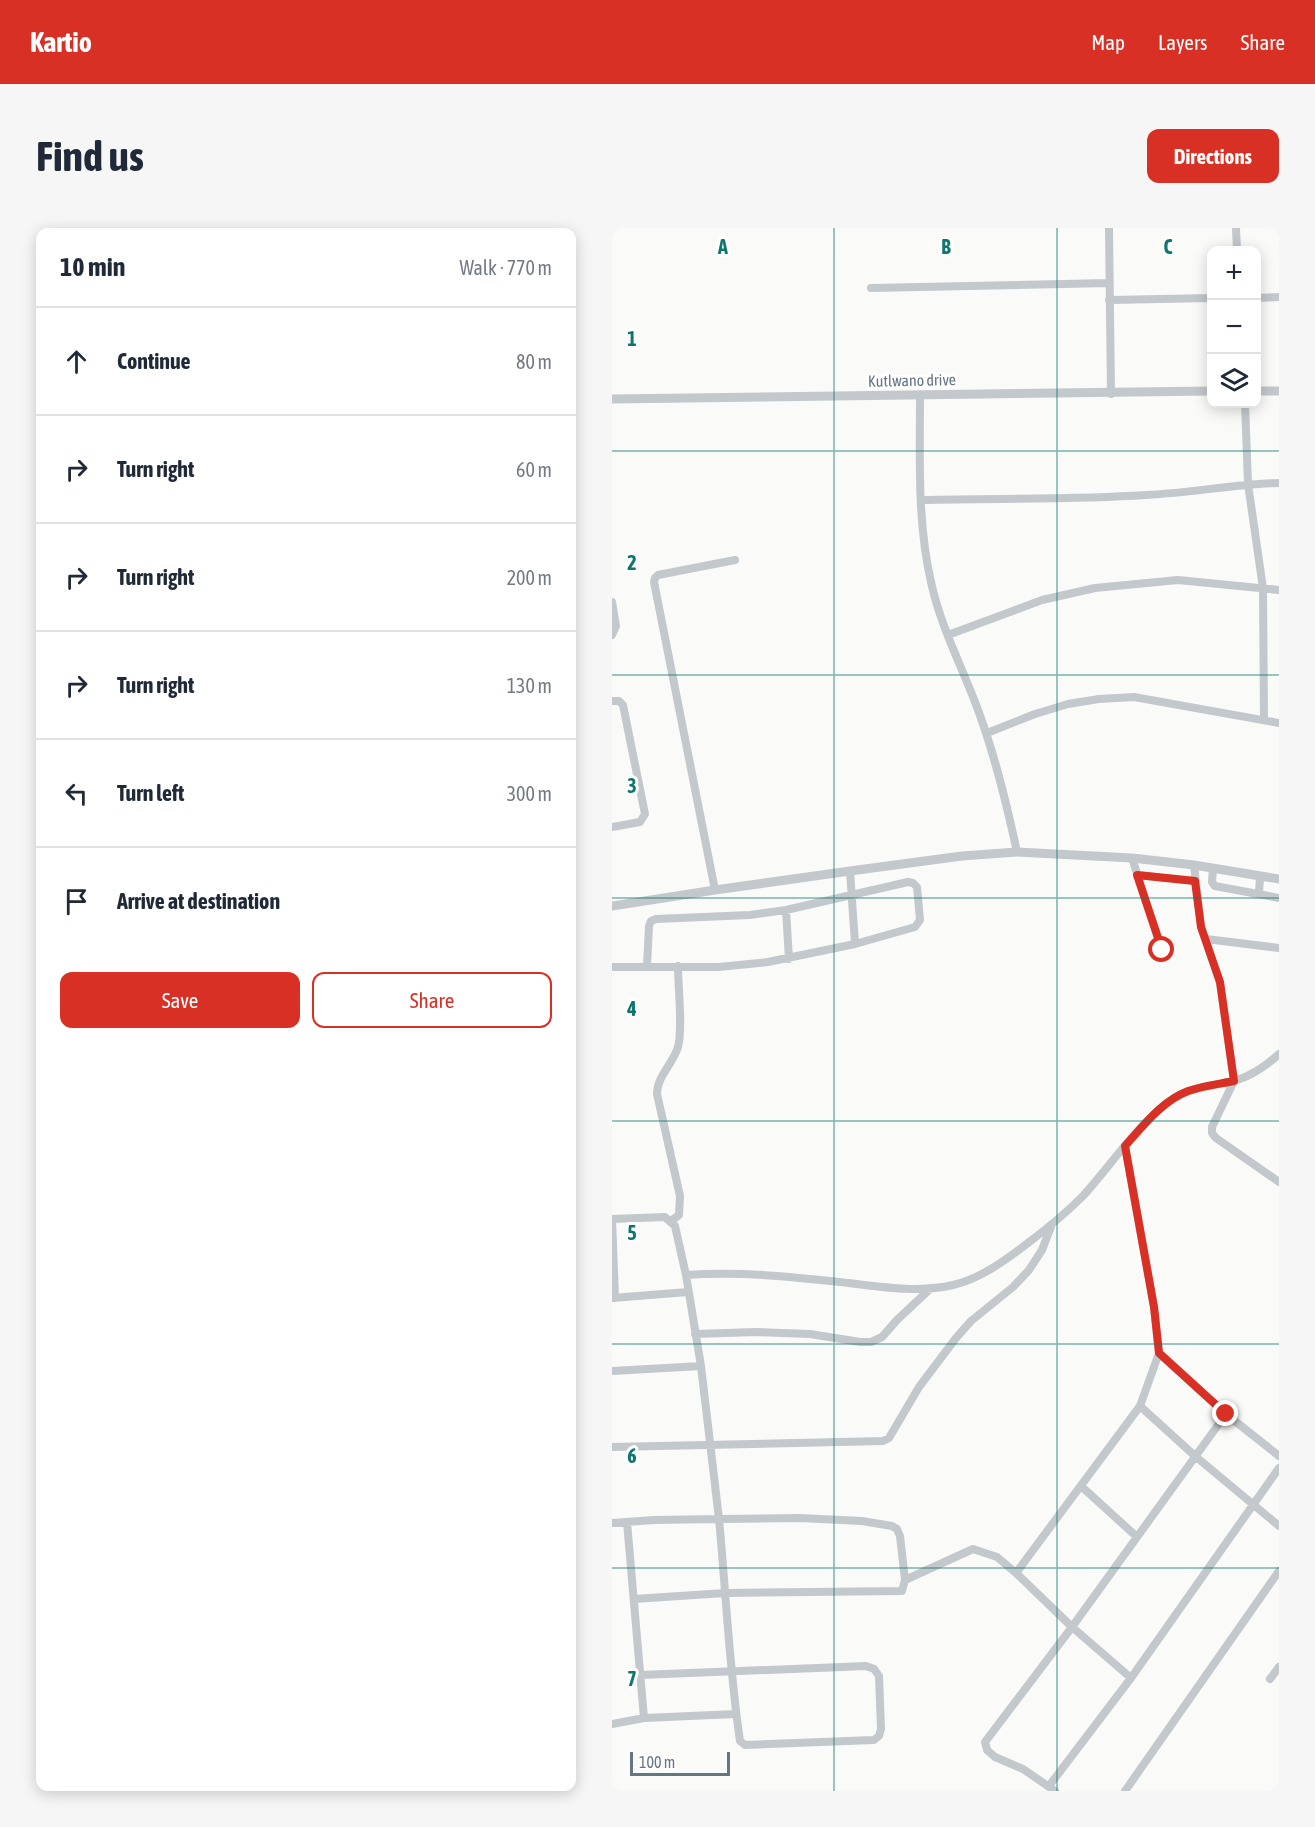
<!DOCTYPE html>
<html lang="en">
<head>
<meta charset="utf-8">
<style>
	body { margin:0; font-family:"Asap Condensed",sans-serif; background:#f6f6f7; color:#1f2937 }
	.controls { position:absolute; right:18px; top:18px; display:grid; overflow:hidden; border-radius:12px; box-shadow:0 3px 15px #0003 }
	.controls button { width:54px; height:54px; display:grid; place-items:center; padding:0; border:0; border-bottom:2px solid #e0e1e3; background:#fff; color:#1f2937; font:30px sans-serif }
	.scale { position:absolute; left:18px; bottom:15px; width:100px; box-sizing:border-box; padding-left:6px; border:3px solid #657683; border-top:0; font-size:16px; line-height:21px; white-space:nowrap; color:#657683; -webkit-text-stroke:4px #fff; paint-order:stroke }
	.stop { position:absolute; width:18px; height:18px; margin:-14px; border:4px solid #d93025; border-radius:50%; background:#fff }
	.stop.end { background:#d93025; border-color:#fff; box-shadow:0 2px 6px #0008 }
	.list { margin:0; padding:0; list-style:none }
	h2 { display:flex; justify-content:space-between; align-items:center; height:78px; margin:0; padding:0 24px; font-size:26px }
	h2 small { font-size:20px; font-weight:400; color:#747a83 }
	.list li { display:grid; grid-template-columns:39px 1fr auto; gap:18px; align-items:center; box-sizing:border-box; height:108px; padding:0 24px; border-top:2px solid #e0e1e3 }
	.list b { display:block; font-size:22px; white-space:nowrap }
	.list em { font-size:20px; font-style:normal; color:#747a83 }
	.actions { display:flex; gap:12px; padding:18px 24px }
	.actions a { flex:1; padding:14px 0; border:2px solid #d93025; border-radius:12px; text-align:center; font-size:21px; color:#d93025 }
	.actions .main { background:#d93025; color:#fff }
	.icon { flex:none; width:33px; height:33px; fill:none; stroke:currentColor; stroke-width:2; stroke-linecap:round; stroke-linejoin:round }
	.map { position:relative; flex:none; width:667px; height:1563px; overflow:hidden; border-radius:12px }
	header { display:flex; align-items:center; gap:36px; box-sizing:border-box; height:84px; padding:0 30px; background:#d93025; color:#fff }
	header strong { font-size:28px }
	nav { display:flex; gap:33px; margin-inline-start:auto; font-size:21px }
	.intro { display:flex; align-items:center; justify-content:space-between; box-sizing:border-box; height:144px; padding:0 36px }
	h1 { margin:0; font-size:42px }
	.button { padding:15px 27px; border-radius:12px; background:#d93025; color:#fff; font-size:21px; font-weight:700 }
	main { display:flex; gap:36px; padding:0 36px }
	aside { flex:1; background:#fff; border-radius:12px; box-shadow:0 3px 15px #0003 }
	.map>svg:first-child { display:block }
</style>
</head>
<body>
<header>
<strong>Kartio</strong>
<nav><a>Map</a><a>Layers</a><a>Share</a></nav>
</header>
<div class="intro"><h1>Find us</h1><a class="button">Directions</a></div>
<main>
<aside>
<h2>10 min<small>Walk · 770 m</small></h2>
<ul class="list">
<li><svg class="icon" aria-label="ahead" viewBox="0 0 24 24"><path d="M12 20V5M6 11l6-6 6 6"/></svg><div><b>Continue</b></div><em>80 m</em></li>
<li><svg class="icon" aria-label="right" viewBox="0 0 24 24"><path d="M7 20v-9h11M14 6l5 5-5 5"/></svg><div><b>Turn right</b></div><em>60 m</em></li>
<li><svg class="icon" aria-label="right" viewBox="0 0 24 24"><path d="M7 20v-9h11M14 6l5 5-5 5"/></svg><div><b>Turn right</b></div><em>200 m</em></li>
<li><svg class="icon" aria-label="right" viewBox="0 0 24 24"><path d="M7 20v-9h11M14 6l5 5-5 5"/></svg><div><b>Turn right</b></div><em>130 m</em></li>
<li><svg class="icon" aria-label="left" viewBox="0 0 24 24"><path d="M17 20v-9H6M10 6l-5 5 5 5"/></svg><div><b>Turn left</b></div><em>300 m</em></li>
<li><svg class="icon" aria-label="arrive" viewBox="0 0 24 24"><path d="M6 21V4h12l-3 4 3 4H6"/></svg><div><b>Arrive at destination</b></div></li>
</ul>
<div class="actions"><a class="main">Save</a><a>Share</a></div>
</aside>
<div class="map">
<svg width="667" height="1563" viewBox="0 0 667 1563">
	<rect width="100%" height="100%" fill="#fafaf8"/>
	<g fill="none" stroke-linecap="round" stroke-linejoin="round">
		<!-- minor -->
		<path stroke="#c3c8cc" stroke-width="8" d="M497,0L499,166
			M624,0L625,22
			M259,60L497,55
			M644,70L667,69
			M497,72L600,70
			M308,167C308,229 305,293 319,354C328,396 348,435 363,474C382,523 394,573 405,624
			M633,176L636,256L651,360L652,492
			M309,272C384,270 459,272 534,267C579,265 622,256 667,255
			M0,374L4,398L0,407
			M336,407L430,372L483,360L566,352L667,362
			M0,473H7L11,477L33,586L28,594L0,599
			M375,505L423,486L456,476L487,471L522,469L667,495
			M520,630L550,722
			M582,637L589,699L608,755L622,853L600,899V905L604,910L667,954
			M601,640L600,654L603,658L667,670
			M238,643L243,716
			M525,647L583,653
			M103,662L42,354L43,350L46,347L123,332
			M647,666L648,648
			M174,682L177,731
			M594,711L667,720
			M0,739H107L156,734L243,716L303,699L308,692L305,659L301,655L296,654L174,682L138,687L44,691L39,693L37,698L35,738
			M513,918L542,1079L547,1125L528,1178L583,1228L667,1298
			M0,991L53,989L63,998L74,1047L89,1138L107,1291L42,1292L0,1295
			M0,991L3,1070
			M59,993L67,987L68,968L45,866C45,848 61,836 66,819C71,801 66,759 66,738
			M74,1047C129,1043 182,1049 237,1055C270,1059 308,1065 341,1057C367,1051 391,1034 412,1018C432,1003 453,986 471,968C499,937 523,900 556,874C576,859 602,858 625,852C641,847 655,837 667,826
			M0,1070L76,1064
			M83,1106L144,1104L198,1106L248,1114H259L270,1109L285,1092L319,1060
			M547,1125L614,1186L667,1228
			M0,1143L89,1138
			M0,1219L271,1213L277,1210L307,1159L344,1110L359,1093L401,1059L417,1042L430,1022L440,996
			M469,1258L525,1309
			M15,1294L32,1490
			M293,1352L361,1321L385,1329L404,1345
			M22,1371L113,1365L290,1363L293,1352L288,1308L285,1301L280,1298L250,1293L187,1290L107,1291C114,1365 117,1439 128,1513L133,1517L262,1512L267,1508L269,1501L267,1448L262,1441L254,1438L28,1447
			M519,1450L460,1399L404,1345L528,1178
			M658,1451L667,1439
			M0,1496L32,1490L124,1486
			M437,1558L519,1450L667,1240
			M443,1563L411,1541L383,1529L375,1522L373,1514L460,1399L614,1186
			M513,1563L667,1343"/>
		<!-- tertiary -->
		<path stroke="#c3c8cc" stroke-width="9" d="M644,163H667
			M0,171L600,163
			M0,678L103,662L238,643L350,628L405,624L520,630L582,637L667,651"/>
	</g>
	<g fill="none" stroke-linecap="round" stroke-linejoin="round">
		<!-- route -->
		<path stroke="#d93025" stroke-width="8" d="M550,722L525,647L583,653L589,699L608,754L622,853C607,856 590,858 576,863C550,873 531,898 513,918L542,1079L547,1125L614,1186"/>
	</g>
	<!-- grid -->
	<path fill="none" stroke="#0f766e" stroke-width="1.5" stroke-opacity="0.55" d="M222,0V1563M445,0V1563M0,223H667M0,447H667M0,670H667M0,893H667M0,1116H667M0,1340H667"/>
	<g text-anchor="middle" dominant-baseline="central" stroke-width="6" stroke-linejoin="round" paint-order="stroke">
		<!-- street labels -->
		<g font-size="16" fill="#657683" stroke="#fff">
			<text transform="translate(300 152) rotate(-1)">Kutlwano drive</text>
		</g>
	</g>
	<g font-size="20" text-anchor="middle" font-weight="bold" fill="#0f766e" stroke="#fff" stroke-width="6" stroke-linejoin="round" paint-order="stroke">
		<text x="111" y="26">A</text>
		<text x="334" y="26">B</text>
		<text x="556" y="26">C</text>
		<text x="20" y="118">1</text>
		<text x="20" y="342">2</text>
		<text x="20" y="565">3</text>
		<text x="20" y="788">4</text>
		<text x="20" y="1012">5</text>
		<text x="20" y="1235">6</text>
		<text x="20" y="1458">7</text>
	</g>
</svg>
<div class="controls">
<button>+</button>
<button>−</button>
<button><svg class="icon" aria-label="layers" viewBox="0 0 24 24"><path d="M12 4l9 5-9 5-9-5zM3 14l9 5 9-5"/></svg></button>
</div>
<div class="scale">100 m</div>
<div class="stop" style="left:550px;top:722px"></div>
<div class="stop end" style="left:614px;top:1186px"></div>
</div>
</main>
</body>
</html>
